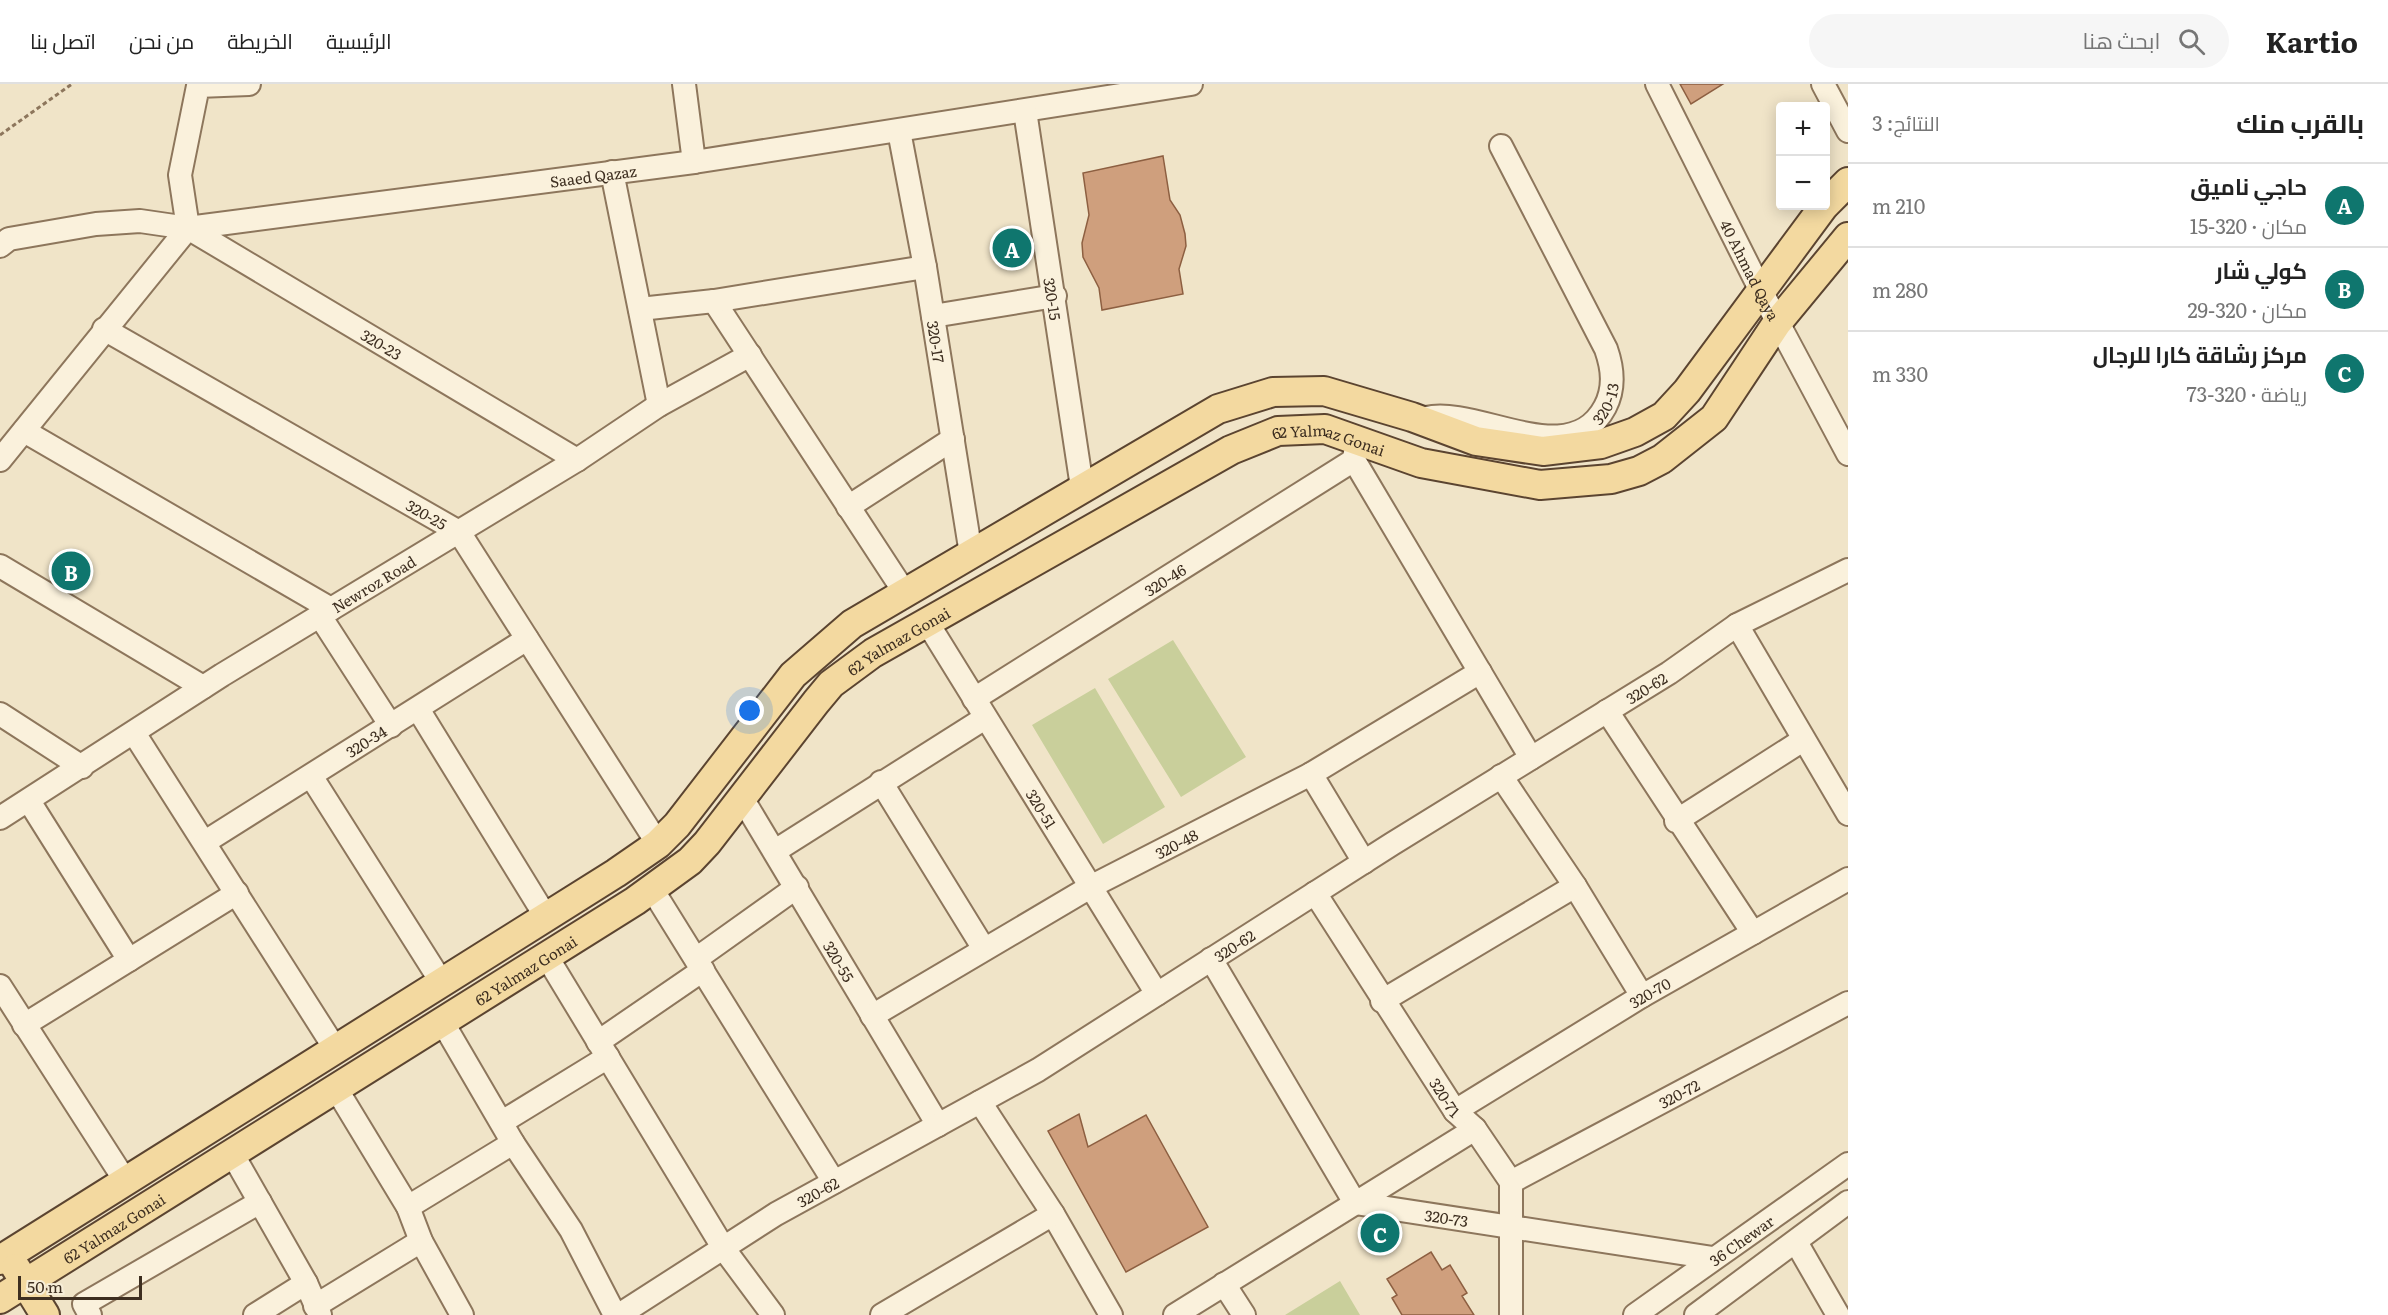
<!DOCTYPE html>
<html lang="ar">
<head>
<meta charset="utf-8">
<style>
	body { margin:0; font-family:Literata,Cairo,serif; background:#f6f6f6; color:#222; direction:rtl }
	.controls { position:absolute; right:18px; top:18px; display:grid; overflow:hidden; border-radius:6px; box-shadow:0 3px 15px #0003 }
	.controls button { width:54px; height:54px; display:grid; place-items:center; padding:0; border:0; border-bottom:2px solid #e0e0e0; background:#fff; color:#222; font:30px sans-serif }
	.scale { position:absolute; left:18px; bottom:15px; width:124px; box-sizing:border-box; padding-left:6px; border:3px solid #3d2e20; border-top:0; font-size:16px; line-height:21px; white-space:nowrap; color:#3d2e20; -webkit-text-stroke:4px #f7eed8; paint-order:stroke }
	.you { position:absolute; left:750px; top:627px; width:21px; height:21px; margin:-15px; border:4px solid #fff; border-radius:50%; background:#1a73e8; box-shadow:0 0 0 9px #1a73e833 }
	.badge { display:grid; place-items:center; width:39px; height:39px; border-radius:50%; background:#0f766e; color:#fff; font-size:20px; font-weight:700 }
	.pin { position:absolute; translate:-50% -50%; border:3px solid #fff; box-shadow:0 2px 6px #0006 }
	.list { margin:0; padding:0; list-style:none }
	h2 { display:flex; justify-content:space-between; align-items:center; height:78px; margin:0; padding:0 24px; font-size:26px }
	h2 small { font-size:20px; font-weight:400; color:#767676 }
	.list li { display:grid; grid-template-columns:39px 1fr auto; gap:18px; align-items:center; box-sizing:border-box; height:84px; padding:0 24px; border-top:2px solid #e0e0e0 }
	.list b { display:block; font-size:22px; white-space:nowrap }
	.list p { margin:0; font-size:20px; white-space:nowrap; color:#767676 }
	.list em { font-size:20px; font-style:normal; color:#767676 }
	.icon { flex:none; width:33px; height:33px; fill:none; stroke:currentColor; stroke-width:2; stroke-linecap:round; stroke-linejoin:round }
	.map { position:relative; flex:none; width:1848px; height:1231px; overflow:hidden; direction:ltr }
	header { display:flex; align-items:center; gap:36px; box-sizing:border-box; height:84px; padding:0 30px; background:#fff; border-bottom:2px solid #e0e0e0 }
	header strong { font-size:28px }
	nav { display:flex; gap:33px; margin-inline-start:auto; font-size:21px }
	.search { width:420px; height:54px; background:#f6f6f6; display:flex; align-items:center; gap:15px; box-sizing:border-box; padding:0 21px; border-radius:33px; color:#767676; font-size:22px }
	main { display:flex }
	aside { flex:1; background:#fff }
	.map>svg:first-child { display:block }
</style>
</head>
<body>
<header>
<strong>Kartio</strong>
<div class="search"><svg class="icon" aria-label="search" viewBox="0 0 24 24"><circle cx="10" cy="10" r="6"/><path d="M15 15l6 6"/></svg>ابحث هنا</div>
<nav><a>الرئيسية</a><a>الخريطة</a><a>من نحن</a><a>اتصل بنا</a></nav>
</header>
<main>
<aside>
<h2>بالقرب منك<small>النتائج: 3</small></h2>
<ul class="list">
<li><span class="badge">A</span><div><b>حاجي ناميق</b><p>مكان · 320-15</p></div><em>210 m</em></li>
<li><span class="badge">B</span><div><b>كولي شار</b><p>مكان · 320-29</p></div><em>280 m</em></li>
<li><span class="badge">C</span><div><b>مركز رشاقة كارا للرجال</b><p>رياضة · 320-73</p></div><em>330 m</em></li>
</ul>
</aside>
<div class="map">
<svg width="1848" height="1231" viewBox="0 0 1848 1231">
	<rect width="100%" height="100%" fill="#f0e4c8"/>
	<!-- green -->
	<path fill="#c9cf9b" d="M1173,556L1246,673L1181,713L1108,595Z
		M1095,604L1165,723L1103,760L1032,641Z
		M1340,1197L1360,1231H1285Z"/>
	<!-- building -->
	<path fill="#cf9f7d" stroke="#8d5f41" stroke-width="1.5" d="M1680,0H1723L1691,20Z
		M1163,72L1170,116L1180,131L1185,150L1186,162L1179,185L1183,210L1102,226L1099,204L1083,173L1082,159L1089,131L1083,89Z
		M1025,151L1027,169L1000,177L995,160Z
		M1079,1030L1088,1063L1146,1031L1208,1143L1126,1188L1048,1047Z
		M1431,1168L1442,1186L1450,1181L1467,1209L1462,1212L1474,1231H1402L1392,1214L1397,1211L1387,1195Z"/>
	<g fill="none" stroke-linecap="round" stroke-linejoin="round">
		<defs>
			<g id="minor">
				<path id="s1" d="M249,0L198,2L180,91L188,144L694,78L1191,0"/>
				<path d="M684,0L694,78"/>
				<path id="s2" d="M1657,0L1760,205L1848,370"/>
				<path d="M1823,0L1848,47"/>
				<path id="s3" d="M1025,27L1082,403"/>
				<path id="s4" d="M899,47L925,183L971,470"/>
				<path d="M612,88L659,321"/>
				<path id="s5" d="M0,162L9,155L96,140L140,137L188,144L577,376"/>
				<path d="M714,217L905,509"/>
				<path d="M640,225L714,217L925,183"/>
				<path d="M933,232L1055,212"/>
				<path id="s6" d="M104,245L459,448L658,760"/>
				<path id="s7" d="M1426,334C1478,322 1570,389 1605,323C1615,304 1613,285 1606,265L1501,62"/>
				<path d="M24,347L331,525"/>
				<path d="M1356,361L1354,376L1531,674"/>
				<path d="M0,376L188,144"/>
				<path d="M848,423L953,355"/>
				<path d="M0,482L203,603"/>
				<path d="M320,532L391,642"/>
				<path id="s8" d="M927,538L1157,910"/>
				<path d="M1737,541L1848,730"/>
				<path id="s9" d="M974,615L1354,376"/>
				<path d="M418,625L546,833"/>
				<path d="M1607,627L1753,849"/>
				<path d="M0,630L82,683"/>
				<path d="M134,649L336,966"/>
				<path d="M1311,690L1364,778"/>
				<path d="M311,692L442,899"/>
				<path d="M1501,692L1575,802L1642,912"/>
				<path d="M881,698L984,865"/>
				<path id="s10" d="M742,714L938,1041"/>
				<path d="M29,717L129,876"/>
				<path id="s11" d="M0,734L222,591L577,376L659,321L750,271"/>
				<path d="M1676,737L1803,656"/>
				<path id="s12" d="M205,758L527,555"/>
				<path d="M775,767L985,634"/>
				<path d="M652,805L834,1098"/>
				<path id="s13" d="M1315,809L1455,1027L1475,1045L1511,1098V1231"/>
				<path d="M547,873L724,1165L773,1231"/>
				<path d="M696,875L797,803"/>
				<path id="s14" d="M1211,875L1355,1119L1713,1174"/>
				<path d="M0,902L126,1098"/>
				<path d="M1382,917L1575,802"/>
				<path id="s15" d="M872,932L1092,802L1311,690L1480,588"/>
				<path d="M443,939L513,1059L571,1146L615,1231"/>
				<path d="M24,941L237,809"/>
				<path d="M598,958L703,886"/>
				<path d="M337,1006L408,1123L421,1157L462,1231"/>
				<path d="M980,1018L1053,1130L1111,1231"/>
				<path id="s16" d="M1455,1027L1642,912L1848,795"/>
				<path d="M502,1038L608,973"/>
				<path d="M233,1071L306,1199L320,1231"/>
				<path id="s17" d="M1511,1098L1848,919"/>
				<path d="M408,1123L513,1059"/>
				<path d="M1796,1158L1838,1231"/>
				<path d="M1224,1200L1244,1231"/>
				<path d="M315,1222L421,1157"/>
				<path d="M90,1231L84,1220L260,1118"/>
				<path d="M255,1231L306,1199"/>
				<path id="s18" d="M619,1231L776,1130L1038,986L1392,760L1669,589L1737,541L1848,486"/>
				<path d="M882,1231L1053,1130"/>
				<path d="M1175,1231L1475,1045"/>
				<path id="s19" d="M1635,1231L1848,1080"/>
				<path d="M1696,1231L1848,1118"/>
			</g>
			<g id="major">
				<path d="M1826,120L1848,98"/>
				<path d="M0,1176L616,789L658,760L677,741L793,591L852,540L1218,325L1273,308L1324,307L1412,333L1476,357L1543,367L1601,360L1635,348L1664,332L1687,307L1824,122"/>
				<path d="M16,1184L45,1231"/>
				<path id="s20" d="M0,1215L635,817L690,777L707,759L816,618L831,600L873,569L1231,366L1278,347L1325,345L1421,379L1540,401L1611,395L1639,387L1662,375L1714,334L1777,239L1848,153"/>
			</g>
		</defs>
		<!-- minor casing -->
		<use href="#minor" stroke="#8d765c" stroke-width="26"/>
		<!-- major casing -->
		<use href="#major" stroke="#5b4430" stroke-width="32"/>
		<!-- path -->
		<path stroke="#8d765c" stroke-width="3" stroke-dasharray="4.5 3" stroke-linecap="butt" d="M0,51L72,0"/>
		<!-- minor -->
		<use href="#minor" stroke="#faf1dc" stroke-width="22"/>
		<!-- major -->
		<use href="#major" stroke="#f3d9a0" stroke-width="28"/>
	</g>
	<g text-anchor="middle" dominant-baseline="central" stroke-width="4.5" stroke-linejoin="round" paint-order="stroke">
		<!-- street labels -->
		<g font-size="15" fill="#3d2e20" stroke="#f7eed8">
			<text stroke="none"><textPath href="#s1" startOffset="604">Saaed Qazaz</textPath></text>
			<text stroke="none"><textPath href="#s2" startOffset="208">40 Ahmad Qaya</textPath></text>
			<text stroke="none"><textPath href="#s3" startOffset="190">320-15</textPath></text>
			<text stroke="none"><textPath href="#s4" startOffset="214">320-17</textPath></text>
			<text stroke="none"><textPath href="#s5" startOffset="418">320-23</textPath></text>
			<text stroke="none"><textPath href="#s7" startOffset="196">320-13</textPath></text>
			<text stroke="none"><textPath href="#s20" startOffset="1610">62 Yalmaz Gonai</textPath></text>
			<text stroke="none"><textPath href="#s6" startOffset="372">320-25</textPath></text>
			<text stroke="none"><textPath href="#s9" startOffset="225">320-46</textPath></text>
			<text stroke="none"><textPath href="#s11" startOffset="441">Newroz Road</textPath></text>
			<text stroke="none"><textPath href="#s20" startOffset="1124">62 Yalmaz Gonai</textPath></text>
			<text stroke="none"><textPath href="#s18" startOffset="1204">320-62</textPath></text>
			<text stroke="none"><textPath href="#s12" startOffset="190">320-34</textPath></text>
			<text stroke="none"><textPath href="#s8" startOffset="219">320-51</textPath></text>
			<text stroke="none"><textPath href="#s15" startOffset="350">320-48</textPath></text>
			<text stroke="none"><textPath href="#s18" startOffset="718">320-62</textPath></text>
			<text stroke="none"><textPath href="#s10" startOffset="190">320-55</textPath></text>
			<text stroke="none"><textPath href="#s20" startOffset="620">62 Yalmaz Gonai</textPath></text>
			<text stroke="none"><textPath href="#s16" startOffset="228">320-70</textPath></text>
			<text stroke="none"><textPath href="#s17" startOffset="190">320-72</textPath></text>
			<text stroke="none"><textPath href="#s13" startOffset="242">320-71</textPath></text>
			<text stroke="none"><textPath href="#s18" startOffset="234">320-62</textPath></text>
			<text stroke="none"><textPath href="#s14" startOffset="376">320-73</textPath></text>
			<text stroke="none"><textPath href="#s20" startOffset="134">62 Yalmaz Gonai</textPath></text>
			<text stroke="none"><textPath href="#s19" startOffset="130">36 Chewar</textPath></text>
		</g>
	</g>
</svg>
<div class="controls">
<button>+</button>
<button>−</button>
</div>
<div class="scale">50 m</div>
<div class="you"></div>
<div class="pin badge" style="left:1012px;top:164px">A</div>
<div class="pin badge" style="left:71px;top:487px">B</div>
<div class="pin badge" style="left:1380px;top:1149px">C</div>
</div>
</main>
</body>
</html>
